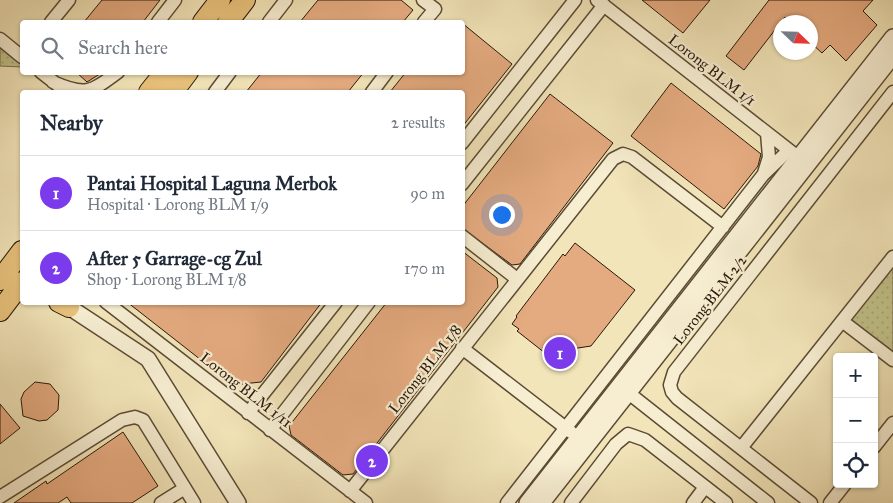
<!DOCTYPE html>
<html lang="en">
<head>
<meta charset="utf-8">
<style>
	body { margin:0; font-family:"IM FELL Great Primer",serif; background:#f6f6f7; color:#1f2937 }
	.controls { position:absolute; right:15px; bottom:15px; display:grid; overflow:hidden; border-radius:5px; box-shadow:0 1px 4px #0004 }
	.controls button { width:45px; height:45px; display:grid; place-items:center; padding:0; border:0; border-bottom:1px solid #e0e1e3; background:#fff; color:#1f2937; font:25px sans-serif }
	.compass { position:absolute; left:773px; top:15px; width:45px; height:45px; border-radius:50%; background:#fff; box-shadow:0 1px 4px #0004; rotate:113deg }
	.you { position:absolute; left:501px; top:214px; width:18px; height:18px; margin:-12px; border:4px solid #fff; border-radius:50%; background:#1a73e8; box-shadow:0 0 0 8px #1a73e833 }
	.badge { display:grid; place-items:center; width:32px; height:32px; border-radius:50%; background:#7c3aed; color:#fff; font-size:16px; font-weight:700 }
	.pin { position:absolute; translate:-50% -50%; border:2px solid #fff; box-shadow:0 1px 5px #0006 }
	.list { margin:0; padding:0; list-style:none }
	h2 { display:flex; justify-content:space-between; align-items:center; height:65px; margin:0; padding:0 20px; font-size:21px }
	h2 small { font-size:16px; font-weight:400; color:#747a83 }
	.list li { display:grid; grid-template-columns:32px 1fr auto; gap:15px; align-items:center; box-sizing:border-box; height:75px; padding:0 20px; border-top:1px solid #e0e1e3 }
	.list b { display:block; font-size:19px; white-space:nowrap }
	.list p { margin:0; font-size:16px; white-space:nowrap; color:#747a83 }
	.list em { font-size:16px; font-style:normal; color:#747a83 }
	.icon { flex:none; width:28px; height:28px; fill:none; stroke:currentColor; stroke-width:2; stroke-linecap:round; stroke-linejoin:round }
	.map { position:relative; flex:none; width:893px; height:503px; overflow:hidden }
	.search { position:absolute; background:#fff; box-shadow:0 1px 4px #0004; left:20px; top:20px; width:445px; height:55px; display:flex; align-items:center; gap:12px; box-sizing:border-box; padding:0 18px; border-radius:5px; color:#747a83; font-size:19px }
	.panel { position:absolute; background:#fff; box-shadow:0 1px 4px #0004; left:20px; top:90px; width:445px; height:215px; border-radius:5px }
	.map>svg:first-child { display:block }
</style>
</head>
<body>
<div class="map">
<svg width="893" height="503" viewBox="0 0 893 503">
	<defs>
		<pattern id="grass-dots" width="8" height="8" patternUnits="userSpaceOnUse" patternTransform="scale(1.25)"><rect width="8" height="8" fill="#c2c28a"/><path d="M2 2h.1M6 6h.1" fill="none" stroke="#a7a676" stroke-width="1.8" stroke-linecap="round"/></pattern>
	</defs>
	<rect width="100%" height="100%" fill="#f2e5b9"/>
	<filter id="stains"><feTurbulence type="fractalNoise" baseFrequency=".004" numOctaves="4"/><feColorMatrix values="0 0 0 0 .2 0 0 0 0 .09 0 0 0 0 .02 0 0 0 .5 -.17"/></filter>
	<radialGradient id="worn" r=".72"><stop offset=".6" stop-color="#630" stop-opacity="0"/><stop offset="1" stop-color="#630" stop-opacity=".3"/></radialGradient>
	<!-- grass -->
	<path fill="url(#grass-dots)" stroke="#766d4a" d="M0,43L22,61V67L0,66Z
		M893,268V354L850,321Z"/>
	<!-- building -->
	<path fill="#e5ab80" stroke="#291809" d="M102,0H160L143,22H84Z
		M318,0H401L413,10L403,22H300Z
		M642,0H710L683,33Z
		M769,0H873L863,11L877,25L846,61L830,45L822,53L810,42V22H790L785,17L744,70L726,56Z
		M462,23L512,64L462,127V92H390L406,72H462Z
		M76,72H103L87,82Z
		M262,72H364L348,92H246Z
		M671,83L761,154L758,166L724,209L631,136Z
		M550,94L613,143L520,264L512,265L462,228V207Z
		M575,243L635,290L591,346L545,353L517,331L519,329L512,324L517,317L516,316L563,254L565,256Z
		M462,251L497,278L498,287L353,474L343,475L291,435L289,426L387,302H462Z
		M127,302H322L261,382L233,385Z
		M35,382L50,384L59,395L58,410L47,420L39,421L23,416L21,399L24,392Z
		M0,404L20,428L0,444Z
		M123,432L158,486L132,503H71L67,497L58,503H14L46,481L47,484Z"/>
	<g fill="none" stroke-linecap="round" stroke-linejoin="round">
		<defs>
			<path id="minor" d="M423,0L435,9L424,22
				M597,0L794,154
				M51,22L69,0
				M158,22L175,0
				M269,22L286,0
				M0,39L22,57
				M41,72L59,86
				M53,82C85,96 90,93 118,72
				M215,92L230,72
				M372,92L387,72
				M462,143L575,0
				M764,173L769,157L767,133
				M462,184L604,5
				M462,236L517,279
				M106,302L366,503
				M842,321L893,360
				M462,348L571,432
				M621,387L768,503
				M248,413L336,302
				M270,430L369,302
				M874,447L893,423
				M741,448L893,257
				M350,491L613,159L623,154L632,157L723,227
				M0,497L122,420L135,417L143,420L194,503
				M161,503L185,488
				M507,503L763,175L789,150
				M571,503L616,444L628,434L645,440L726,503
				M693,503L705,487
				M811,503L677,398L672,392L670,385L674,372L893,92
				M830,503L845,484"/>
			<path id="tertiary" d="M69,307L148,359L238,503
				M527,503L893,37
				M542,503L893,56"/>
			<path id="trunk" d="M203,22L220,0
				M228,22L245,0
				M149,92L165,72
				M173,92L188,72
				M0,280L22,251
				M59,302L69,307
				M0,311L22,282"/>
		</defs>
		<!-- minor casing -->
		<use href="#minor" stroke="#5b4b35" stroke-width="15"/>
		<!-- tertiary casing -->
		<use href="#tertiary" stroke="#5b4b35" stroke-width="18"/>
		<!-- trunk casing -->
		<use href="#trunk" stroke="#291809" stroke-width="22"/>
		<!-- minor -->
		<use href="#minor" stroke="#f7eed2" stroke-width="12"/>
		<!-- tertiary -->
		<use href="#tertiary" stroke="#f7eed2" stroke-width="15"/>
		<!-- trunk -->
		<use href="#trunk" stroke="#e9c27c" stroke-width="20"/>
	</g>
	<g text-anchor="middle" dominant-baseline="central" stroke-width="4.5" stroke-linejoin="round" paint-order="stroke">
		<!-- street labels -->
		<g font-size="15" fill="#291809" stroke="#f7eed2">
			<text transform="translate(712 70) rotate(38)">Lorong BLM 1/1</text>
			<text transform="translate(710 300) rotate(-52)">Lorong BLM 2/2</text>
			<text transform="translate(425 369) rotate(-52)">Lorong BLM 1/8</text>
			<text transform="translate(246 390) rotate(38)">Lorong BLM 1/11</text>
		</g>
	</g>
	<rect width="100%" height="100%" filter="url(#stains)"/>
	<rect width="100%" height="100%" fill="url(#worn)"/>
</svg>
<div class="controls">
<button>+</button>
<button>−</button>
<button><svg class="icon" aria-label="locate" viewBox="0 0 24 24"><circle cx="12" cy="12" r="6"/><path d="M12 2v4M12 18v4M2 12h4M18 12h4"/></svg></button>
</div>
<svg class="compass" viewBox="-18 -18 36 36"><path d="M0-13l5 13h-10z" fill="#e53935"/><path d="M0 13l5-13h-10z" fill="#747a83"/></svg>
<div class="you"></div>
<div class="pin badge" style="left:560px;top:353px">1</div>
<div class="pin badge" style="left:372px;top:461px">2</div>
<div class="search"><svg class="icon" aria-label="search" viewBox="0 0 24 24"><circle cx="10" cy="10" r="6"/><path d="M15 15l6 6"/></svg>Search here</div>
<section class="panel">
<h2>Nearby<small>2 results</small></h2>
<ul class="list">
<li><span class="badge">1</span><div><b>Pantai Hospital Laguna Merbok</b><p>Hospital · Lorong BLM 1/9</p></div><em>90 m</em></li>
<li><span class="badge">2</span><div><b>After 5 Garrage-cg Zul</b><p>Shop · Lorong BLM 1/8</p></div><em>170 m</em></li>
</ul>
</section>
</div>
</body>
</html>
